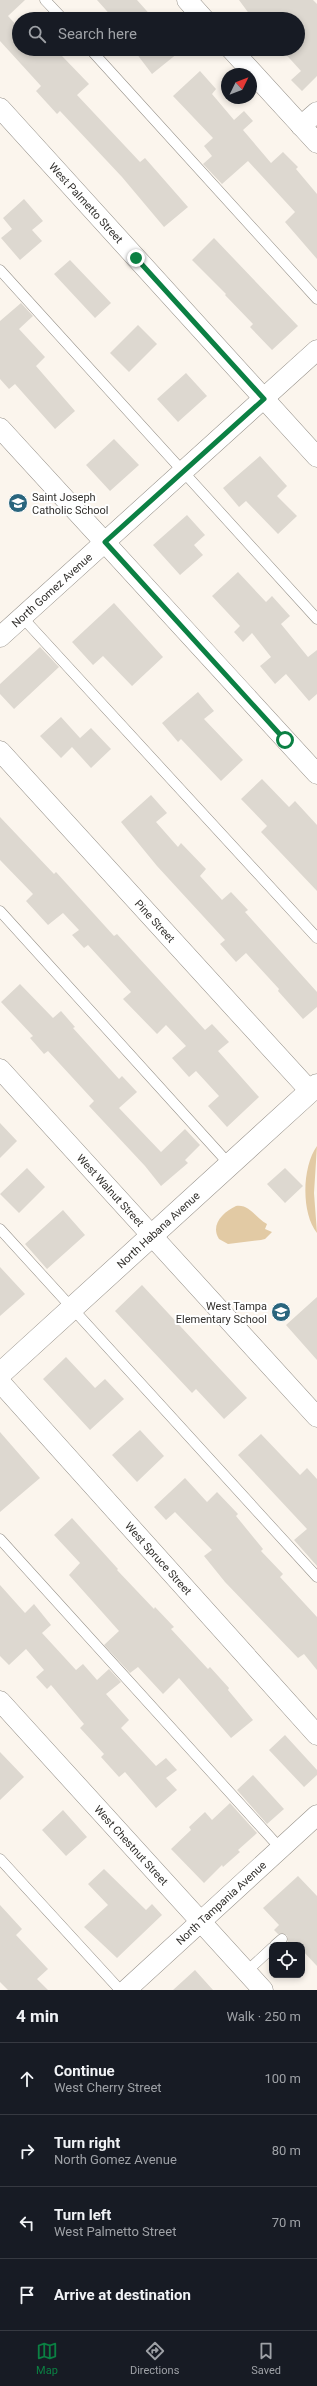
<!DOCTYPE html>
<html lang="en">
<head>
<meta charset="utf-8">
<style>
	body { margin:0; font-family:Roboto,sans-serif; background:#20242c; color:#f1f3f6 }
	.controls { position:absolute; right:12px; bottom:12px; display:grid; overflow:hidden; border-radius:8px; box-shadow:0 2px 6px #0003 }
	.controls button { width:36px; height:36px; display:grid; place-items:center; padding:0; border:0; border-bottom:1px solid #363941; background:#171b24; color:#f1f3f6; font:20px sans-serif }
	.compass { position:absolute; left:221px; top:68px; width:36px; height:36px; border-radius:50%; background:#171b24; box-shadow:0 2px 6px #0003; rotate:47deg }
	.stop { position:absolute; width:12px; height:12px; margin:-9px; border:3px solid #0b8043; border-radius:50%; background:#fff }
	.stop.end { background:#0b8043; border-color:#fff; box-shadow:0 1px 4px #0008 }
	.list { margin:0; padding:0; list-style:none }
	h2 { display:flex; justify-content:space-between; align-items:center; height:52px; margin:0; padding:0 16px; font-size:17px }
	h2 small { font-size:13px; font-weight:400; color:#9ea1a6 }
	.list li { display:grid; grid-template-columns:26px 1fr auto; gap:12px; align-items:center; box-sizing:border-box; height:72px; padding:0 16px; border-top:1px solid #363941 }
	.list b { display:block; font-size:15px; white-space:nowrap }
	.list p { margin:0; font-size:13px; white-space:nowrap; color:#9ea1a6 }
	.list em { font-size:13px; font-style:normal; color:#9ea1a6 }
	.icon { flex:none; width:22px; height:22px; fill:none; stroke:currentColor; stroke-width:2; stroke-linecap:round; stroke-linejoin:round }
	.map { position:relative; flex:none; width:317px; height:1990px; overflow:hidden }
	.search { position:absolute; background:#171b24; box-shadow:0 2px 6px #0003; left:12px; right:12px; top:12px; height:44px; display:flex; align-items:center; gap:10px; box-sizing:border-box; padding:0 14px; border-radius:22px; color:#9ea1a6; font-size:15px }
	.sheet { height:340px; background:#171b24 }
	nav { display:flex; justify-content:space-around; align-items:center; box-sizing:border-box; height:56px; border-top:1px solid #363941; background:#171b24; font-size:11px; color:#9ea1a6 }
	nav a { display:grid; justify-items:center; gap:2px }
	nav .on { color:#0b8043 }
	.map>svg:first-child { display:block }
</style>
</head>
<body>
<div class="map">
<svg width="317" height="1990" viewBox="0 0 317 1990">
	<rect width="100%" height="100%" fill="#fbf5ed"/>
	<!-- green -->
	<path fill="#e2caa4" d="M317,1146L314,1193L317,1233C301,1213 302,1167 317,1146Z
		M236,1206C250,1204 255,1218 267,1224L265,1229L272,1232L265,1239L261,1240L228,1244L219,1239C210,1225 223,1212 236,1206Z"/>
	<!-- building -->
	<path fill="#ddd8d0" d="M0,0H25L8,16L19,28V49H70L62,56L89,84L77,95L140,162L145,158L188,207L164,227L122,177L60,111L57,114L36,91L41,86L0,41Z
		M97,0H137L154,19H114Z
		M239,0H313L317,4V76L302,91L291,80L301,71L281,49H298V19H253Z
		M133,49H183L152,74Z
		M200,71L216,89L212,94L234,120L244,111L253,121L243,130L271,163L283,152L298,167L296,169L317,194V259L285,222L295,212L248,161L222,184L203,164L212,156L204,146L213,138L173,96Z
		M24,199L43,221L32,230L42,241L20,260L1,238L12,229L3,218Z
		M214,238L298,326L272,350L250,327L253,324L225,295L226,294L192,260Z
		M70,260L111,303L95,318L54,274Z
		M21,303L33,316L19,329L45,357L36,366L75,411L55,429L15,384L9,389L0,379V321Z
		M138,325L157,344L129,372L110,353Z
		M186,373L207,396L178,422L157,399Z
		M114,439L139,465L110,491L86,465Z
		M260,456L287,486L277,496L297,516L278,534L246,501L239,507L223,488Z
		M187,515L205,535L194,545L203,555L180,575L153,545Z
		M238,572L266,602L272,596L290,616L281,624L308,657L317,650V694L309,701L286,674L275,684L260,666L271,657L252,633L243,642L234,632L240,626L212,596Z
		M114,603L163,657L132,686L103,656L93,665L72,642Z
		M40,647L59,667L14,709L0,694V684Z
		M198,692L214,711L204,719L243,760L221,781L181,739L178,742L162,723Z
		M61,717L80,738L91,728L111,749L91,768L72,747L61,758L40,736Z
		M262,779L289,807L295,801L317,825V891L261,832L267,826L241,799Z
		M151,795L167,813L156,822L178,847L181,843L206,869L200,876L222,900L231,892L248,910L245,912L317,992V1007L303,1019L278,991L279,989L246,953L236,962L220,944L225,940L157,866L121,822Z
		M0,817L54,874L56,872L114,936L117,934L205,1030L212,1024L229,1042L218,1051L259,1097L227,1127L208,1106L219,1096L196,1071L189,1077L172,1058L186,1046L166,1025L157,1034L123,999L131,992L88,945L84,948L72,935L79,930L63,913L48,925L26,901L33,894L0,860Z
		M20,984L53,1018L61,1011L75,1027L73,1028L119,1079L122,1076L137,1092L119,1108L161,1152L185,1129L200,1145L185,1160L188,1163L161,1186L145,1166L89,1106L94,1101L48,1051L44,1054L30,1038L33,1036L1,1002Z
		M0,1123L17,1141L0,1158Z
		M27,1168L45,1187L19,1213L0,1194Z
		M285,1168L303,1186L285,1203L267,1184Z
		M63,1210L85,1235L47,1269L25,1244Z
		M0,1267L25,1294L0,1316Z
		M142,1285L247,1398L224,1419L196,1389L192,1393L115,1311Z
		M317,1297V1360L286,1325Z
		M66,1357L95,1388L105,1379L124,1399L90,1430L43,1379Z
		M140,1430L164,1456L137,1482L112,1455Z
		M0,1432L40,1478L0,1512Z
		M261,1434L300,1475L307,1468L317,1479V1566L294,1540L307,1529L238,1455Z
		M185,1478L207,1502L217,1492L238,1514L236,1516L263,1549L261,1551L283,1574L280,1577L317,1617V1670L304,1654L298,1658L225,1582L204,1556L212,1550L175,1512L166,1520L154,1507Z
		M72,1518L118,1569L117,1570L154,1609L155,1607L174,1627L171,1629L208,1669L210,1667L229,1688L228,1690L253,1720L231,1738L179,1678L163,1694L138,1667L130,1673L104,1645L119,1631L69,1575L80,1563L54,1535Z
		M0,1585L25,1613L34,1604L51,1625L42,1633L76,1670L83,1664L97,1680L109,1669L121,1682L106,1694L129,1720L121,1728L156,1766L166,1758L177,1770L166,1778L177,1790L156,1808L125,1772L119,1777L101,1757L104,1754L80,1728L84,1724L51,1685L47,1689L36,1677L44,1670L26,1649L9,1665L0,1656Z
		M285,1735L317,1770V1775L304,1787L269,1750Z
		M0,1752L24,1777L0,1800Z
		M253,1775L284,1809L267,1824L237,1790Z
		M230,1803L257,1833L238,1850L240,1852L223,1867L222,1865L204,1883L171,1849L191,1830L189,1827L205,1812L212,1820Z
		M63,1810L87,1837L66,1856L42,1830Z
		M104,1869L146,1910L152,1904L162,1915L117,1958L84,1927L108,1905L88,1884Z
		M298,1876L317,1896V1966L302,1950V1945H288L287,1935L278,1934L274,1930L279,1925L263,1908Z
		M0,1905L22,1929L16,1935L48,1969L37,1979L48,1990H8L0,1982Z
		M195,1970L213,1990H173Z"/>
	<g fill="none" stroke-linecap="round" stroke-linejoin="round">
		<defs>
			<path id="lane" d="M45,0L63,19
				M90,49L317,299
				M0,270L317,619
				M22,617L317,938
				M0,911L230,1165
				M0,1229L317,1577
				M0,1539L280,1848
				M0,1859L120,1990
				M275,1945L282,1939
				M246,1972L272,1948"/>
			<g id="street">
				<path d="M187,0L204,19"/>
				<path d="M231,49L317,143"/>
				<path id="s1" d="M0,108L317,457"/>
				<path d="M301,126L317,112"/>
				<path d="M0,428L317,774"/>
				<path id="s2" d="M0,637L317,350"/>
				<path id="s3" d="M0,751L310,1091"/>
				<path id="s4" d="M0,1069L317,1417"/>
				<path id="s5" d="M0,1382L317,1735"/>
				<path id="s6" d="M0,1701L263,1990"/>
				<path id="s7" d="M126,1990L317,1815"/>
			</g>
			<g id="secondary">
				<path id="s8" d="M0,1374L317,1085"/>
			</g>
		</defs>
		<!-- lane casing -->
		<use href="#lane" stroke="#948f88" stroke-width="11"/>
		<!-- street casing -->
		<use href="#street" stroke="#948f88" stroke-width="21"/>
		<!-- secondary casing -->
		<use href="#secondary" stroke="#948f88" stroke-width="23"/>
		<!-- lane -->
		<use href="#lane" stroke="#fff" stroke-width="10"/>
		<!-- street -->
		<use href="#street" stroke="#fff" stroke-width="20"/>
		<!-- secondary -->
		<use href="#secondary" stroke="#fff" stroke-width="22"/>
	</g>
	<g fill="none" stroke-linecap="round" stroke-linejoin="round">
		<!-- route -->
		<path stroke="#0b8043" stroke-width="5" d="M136,258L264,399L105,542L285,740"/>
	</g>
	<!-- icons -->
	<defs>
		<symbol id="school-disc" viewBox="-11 -11 22 22"><circle r="9.5" fill="#2a657d" stroke="#fff"/><path d="M0-5L7-2L0 1L-7-2ZM-4 1L0 2.5L4 1V4Q0 6-4 4Z" fill="#fff"/></symbol>
	</defs>
	<g fill-rule="evenodd">
		<use href="#school-disc" x="7" y="492" width="22" height="22"/>
		<use href="#school-disc" x="270" y="1301" width="22" height="22"/>
	</g>
	<g text-anchor="middle" dominant-baseline="central" stroke-width="4" stroke-linejoin="round" paint-order="stroke">
		<!-- street labels -->
		<g font-size="11" fill="#32302d" stroke="#fff">
			<text stroke="none"><textPath href="#s1" startOffset="128">West Palmetto Street</textPath></text>
			<text stroke="none"><textPath href="#s2" startOffset="70">North Gomez Avenue</textPath></text>
			<text stroke="none"><textPath href="#s3" startOffset="230">Pine Street</textPath></text>
			<text stroke="none"><textPath href="#s4" startOffset="164">West Walnut Street</textPath></text>
			<text stroke="none"><textPath href="#s8" startOffset="214">North Habana Avenue</textPath></text>
			<text stroke="none"><textPath href="#s5" startOffset="237">West Spruce Street</textPath></text>
			<text stroke="none"><textPath href="#s6" startOffset="195">West Chestnut Street</textPath></text>
			<text stroke="none"><textPath href="#s7" startOffset="129">North Tampania Avenue</textPath></text>
		</g>
		<!-- poi labels -->
		<g font-size="11" fill="#32302d" stroke="#fff" text-anchor="start">
			<text x="32" y="497">Saint Joseph<tspan x="32" dy="13">Catholic School</tspan></text>
			<text x="267" y="1306" text-anchor="end">West Tampa<tspan x="267" dy="13">Elementary School</tspan></text>
		</g>
	</g>
</svg>
<div class="controls">
<button><svg class="icon" aria-label="locate" viewBox="0 0 24 24"><circle cx="12" cy="12" r="6"/><path d="M12 2v4M12 18v4M2 12h4M18 12h4"/></svg></button>
</div>
<svg class="compass" viewBox="-18 -18 36 36"><path d="M0-13l5 13h-10z" fill="#e53935"/><path d="M0 13l5-13h-10z" fill="#9ea1a6"/></svg>
<div class="stop" style="left:285px;top:740px"></div>
<div class="stop end" style="left:136px;top:258px"></div>
<div class="search"><svg class="icon" aria-label="search" viewBox="0 0 24 24"><circle cx="10" cy="10" r="6"/><path d="M15 15l6 6"/></svg>Search here</div>
</div>
<section class="sheet">
<h2>4 min<small>Walk · 250 m</small></h2>
<ul class="list">
<li><svg class="icon" aria-label="ahead" viewBox="0 0 24 24"><path d="M12 20V5M6 11l6-6 6 6"/></svg><div><b>Continue</b><p>West Cherry Street</p></div><em>100 m</em></li>
<li><svg class="icon" aria-label="right" viewBox="0 0 24 24"><path d="M7 20v-9h11M14 6l5 5-5 5"/></svg><div><b>Turn right</b><p>North Gomez Avenue</p></div><em>80 m</em></li>
<li><svg class="icon" aria-label="left" viewBox="0 0 24 24"><path d="M17 20v-9H6M10 6l-5 5 5 5"/></svg><div><b>Turn left</b><p>West Palmetto Street</p></div><em>70 m</em></li>
<li><svg class="icon" aria-label="arrive" viewBox="0 0 24 24"><path d="M6 21V4h12l-3 4 3 4H6"/></svg><div><b>Arrive at destination</b></div></li>
</ul>
</section>
<nav>
<a class="on"><svg class="icon" aria-label="map" viewBox="0 0 24 24"><path d="M3 6l6-2 6 2 6-2v14l-6 2-6-2-6 2zM9 4v14M15 6v14"/></svg>Map</a>
<a><svg class="icon" aria-label="directions" viewBox="0 0 24 24"><path d="M12 3l9 9-9 9-9-9zM9 14v-3h6M13 9l2 2-2 2"/></svg>Directions</a>
<a><svg class="icon" aria-label="saved" viewBox="0 0 24 24"><path d="M7 4h10v16l-5-4-5 4z"/></svg>Saved</a>
</nav>
</body>
</html>
